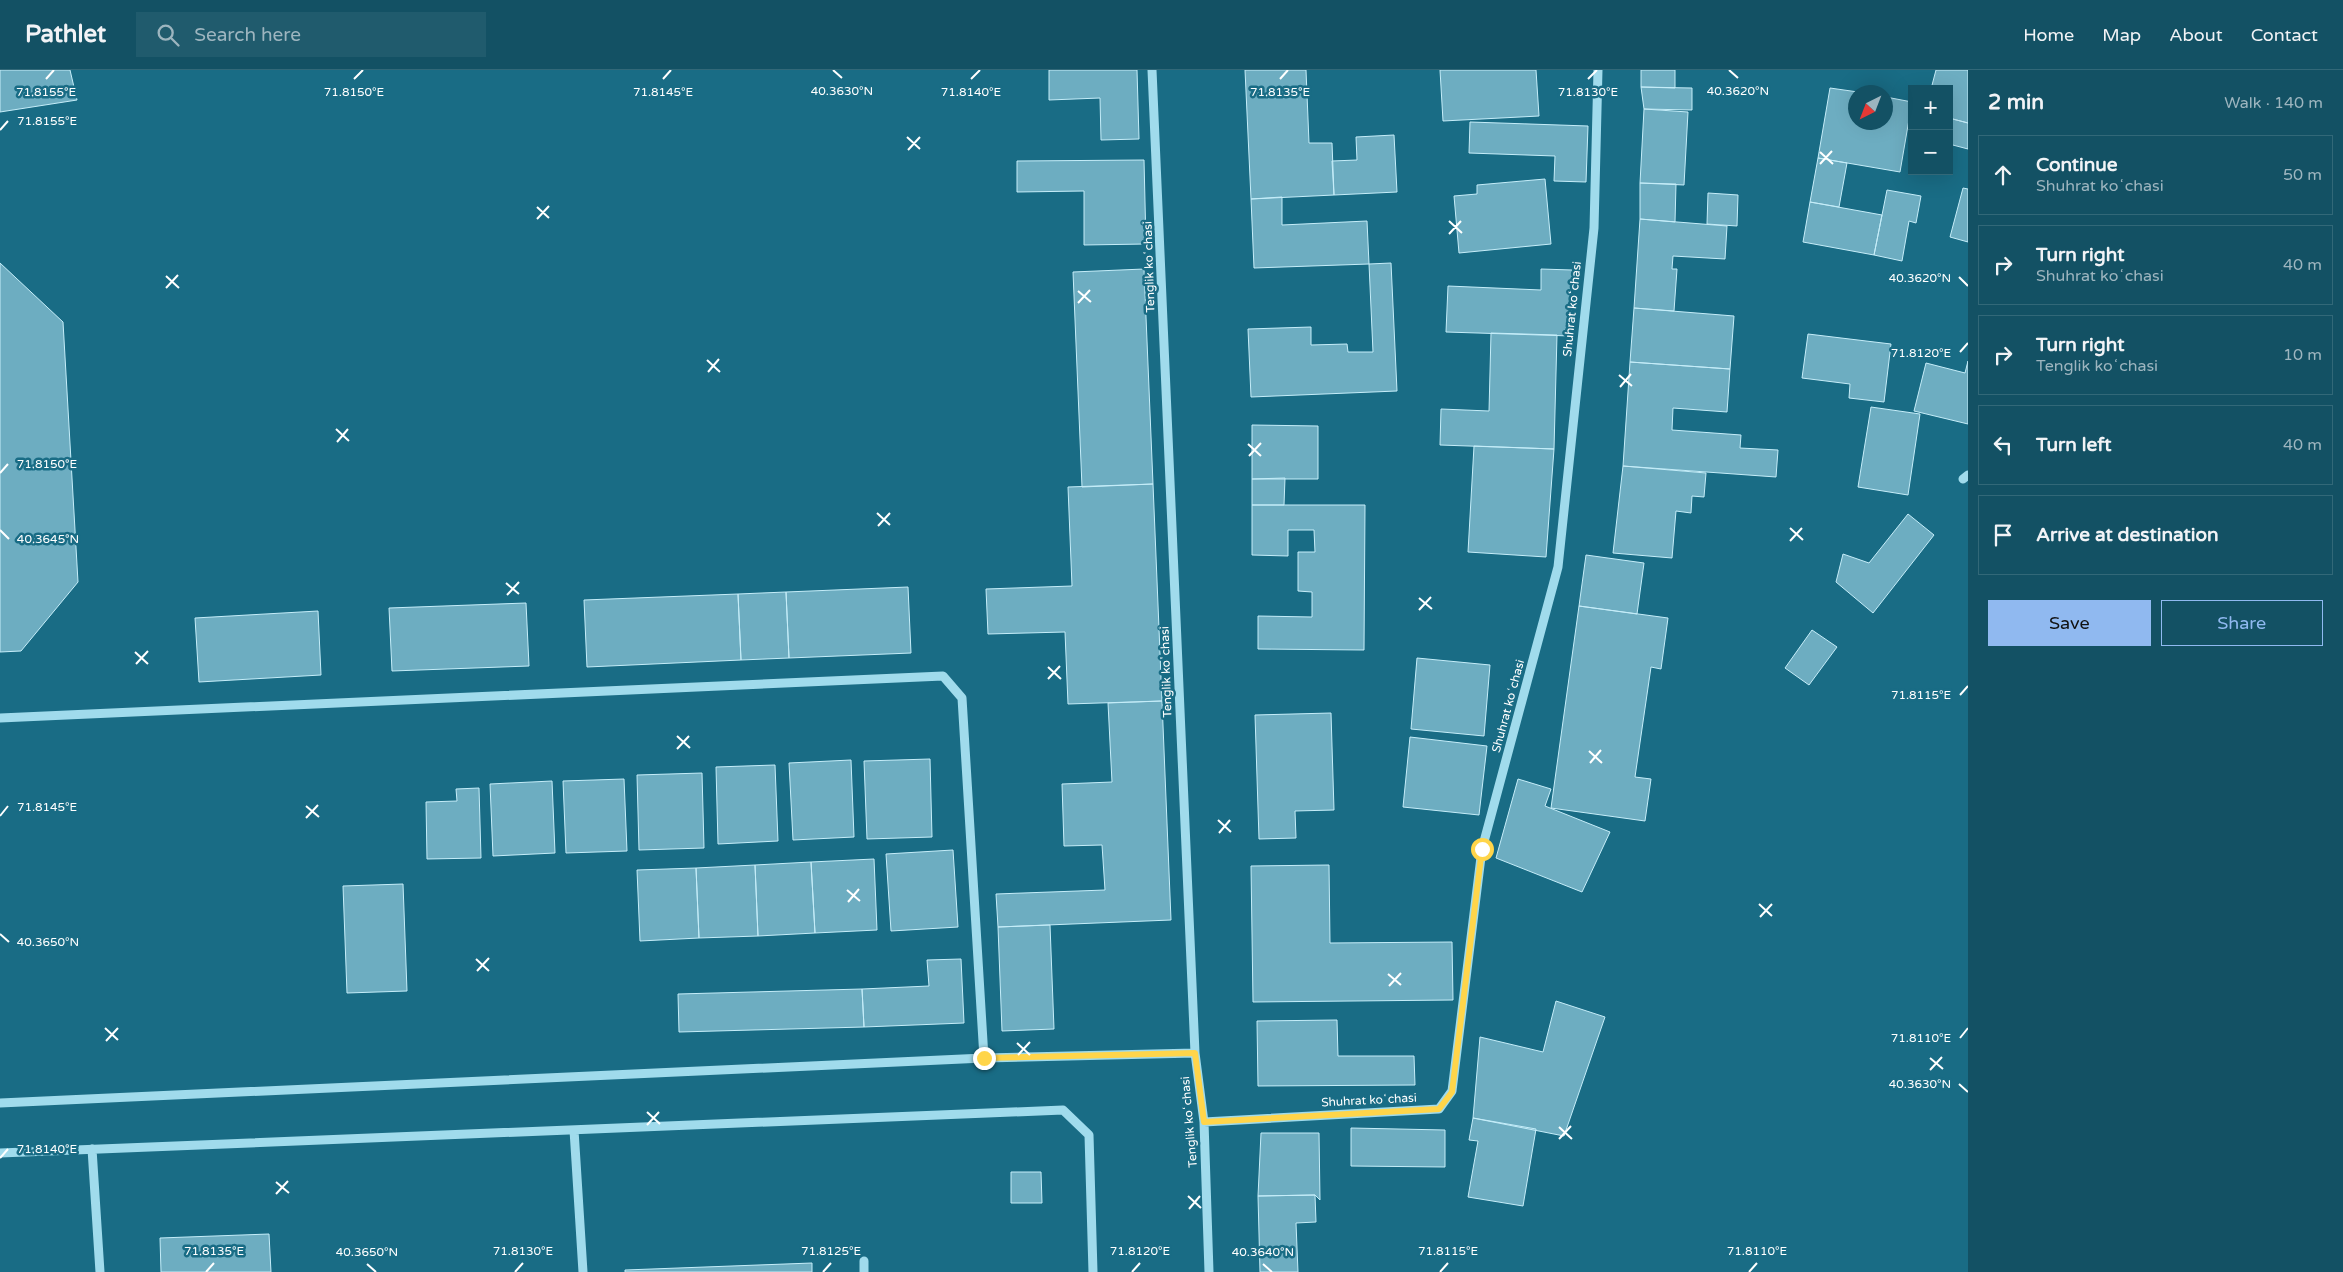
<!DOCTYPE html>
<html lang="en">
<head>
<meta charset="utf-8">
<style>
	body { margin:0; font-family:"Varela Round",sans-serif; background:#205b6d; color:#f1f3f6 }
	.controls { position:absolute; right:15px; top:15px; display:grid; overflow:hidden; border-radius:0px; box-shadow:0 5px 20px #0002 }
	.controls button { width:45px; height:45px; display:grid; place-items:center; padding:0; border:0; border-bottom:1px solid #326878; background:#135164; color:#f1f3f6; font:25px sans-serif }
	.compass { position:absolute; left:1848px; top:15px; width:45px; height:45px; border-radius:50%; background:#135164; box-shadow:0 5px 20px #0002; rotate:222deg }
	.stop { position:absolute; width:15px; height:15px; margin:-11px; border:4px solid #ffd54a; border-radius:50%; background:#fff }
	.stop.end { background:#ffd54a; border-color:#fff; box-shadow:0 1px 5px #0008 }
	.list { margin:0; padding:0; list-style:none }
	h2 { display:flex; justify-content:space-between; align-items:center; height:65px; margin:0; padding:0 20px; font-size:21px }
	h2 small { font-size:16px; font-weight:400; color:#9db5bf }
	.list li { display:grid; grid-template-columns:32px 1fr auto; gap:15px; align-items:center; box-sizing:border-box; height:80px; margin:0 10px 10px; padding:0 10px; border:1px solid #326878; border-radius:0px }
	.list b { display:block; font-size:19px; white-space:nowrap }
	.list p { margin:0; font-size:16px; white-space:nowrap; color:#9db5bf }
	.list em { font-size:16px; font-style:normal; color:#9db5bf }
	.actions { display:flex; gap:10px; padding:15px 20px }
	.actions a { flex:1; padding:11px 0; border:1px solid #90b9f0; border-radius:0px; text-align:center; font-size:18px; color:#90b9f0 }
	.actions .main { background:#90b9f0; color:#111 }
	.icon { flex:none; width:28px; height:28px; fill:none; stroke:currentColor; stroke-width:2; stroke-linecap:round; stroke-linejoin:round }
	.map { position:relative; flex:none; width:1968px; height:1202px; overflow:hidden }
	header { display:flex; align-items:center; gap:30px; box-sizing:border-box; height:70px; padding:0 25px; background:#135164; border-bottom:1px solid #326878 }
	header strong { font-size:24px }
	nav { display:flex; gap:28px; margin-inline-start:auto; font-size:18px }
	.search { width:350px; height:45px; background:#205b6d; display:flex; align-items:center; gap:12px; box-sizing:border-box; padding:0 18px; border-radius:0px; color:#9db5bf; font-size:19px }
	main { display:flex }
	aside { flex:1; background:#135164 }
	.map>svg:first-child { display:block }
</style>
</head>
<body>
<header>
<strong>Pathlet</strong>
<div class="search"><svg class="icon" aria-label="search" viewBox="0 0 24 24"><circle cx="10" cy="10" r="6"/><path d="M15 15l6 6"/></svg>Search here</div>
<nav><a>Home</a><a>Map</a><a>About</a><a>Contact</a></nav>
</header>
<main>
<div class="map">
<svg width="1968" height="1202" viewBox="0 0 1968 1202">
	<rect width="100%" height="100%" fill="#196c85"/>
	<!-- building -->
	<path fill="#6dadc1" stroke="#c5edf9" d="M0,0H70L77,30L0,42Z
		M1049,0H1137L1139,69L1101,70L1100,28L1049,30Z
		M1245,0H1306L1309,73H1332L1334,125L1251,129Z
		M1440,0H1536L1539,46L1443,51Z
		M1641,0H1675V18L1641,17Z
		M1936,0H1968V53L1949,48V19H1931Z
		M1641,17L1692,18V40L1644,39Z
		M1830,18L1858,22H1856V52H1886V27L1912,32L1900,102L1818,88Z
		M1644,39L1688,42L1684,115L1640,113Z
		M1949,48L1968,53V79L1949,74Z
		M1470,52L1588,56L1586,112L1554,111L1555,86L1469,83Z
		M1394,65L1397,122L1334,125L1332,91L1357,90L1356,67Z
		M1818,88L1847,93L1839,137L1810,132Z
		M1144,90L1146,174L1084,175V121L1017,122V91Z
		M1545,109L1551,174L1459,183L1454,126L1477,124V115Z
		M1640,113L1676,114L1675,152L1640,149Z
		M1963,118L1968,119V172L1950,167Z
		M1887,120L1921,126L1916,153L1909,151L1902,191L1874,185Z
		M1708,123L1738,125L1737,156L1707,154Z
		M1282,127V155L1367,151L1369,194L1254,198L1251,129Z
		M1810,132L1882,145L1874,185L1803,172Z
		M1640,149L1727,156L1725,189L1673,186L1672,199H1677L1674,241L1634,238Z
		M0,193L63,252L78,512L21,581L0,582Z
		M1391,193L1397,321L1251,327L1248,259L1311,257V275L1347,274L1348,282H1373L1369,194Z
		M1144,199L1153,414L1082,417L1073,202Z
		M1541,199L1572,200L1571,266L1446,262L1448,216L1541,220Z
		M1634,238L1734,246L1730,299L1630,292Z
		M1491,263L1557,265L1554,379L1440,375L1441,339L1489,341Z
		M1808,264L1891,274L1884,332L1849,328L1850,314L1802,308Z
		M1968,291V354L1914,341L1926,293L1965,303Z
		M1630,292L1730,299L1727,342L1673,338L1672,360L1741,365L1740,378L1778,380L1776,407L1623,396Z
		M1871,337L1920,344L1908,425L1858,417Z
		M1252,355L1318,356V409H1252Z
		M1474,376L1554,379L1546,487L1468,482Z
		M1623,396L1706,403L1704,427L1692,426L1691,443L1676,441L1672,488L1613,483Z
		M1285,408L1284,435H1252V409Z
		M1153,414L1162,631L1068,634L1065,562L988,564L986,519L1072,516L1068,417Z
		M1252,435H1365L1364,580L1258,579V546L1312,547V522L1298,521V482H1315L1314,460H1288V486L1252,485Z
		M1908,444L1934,465L1873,543L1836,512L1843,484L1869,493Z
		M1586,485L1644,493L1637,544L1579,536Z
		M908,517L911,583L789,588L786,522Z
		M786,522L789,588L741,590L738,524Z
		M738,524L741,590L587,597L584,530Z
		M526,533L529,596L392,601L389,538Z
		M1579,536L1668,548L1661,599L1651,597L1635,707L1651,709L1645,751L1551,738Z
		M318,541L321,605L199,612L195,548Z
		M1812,560L1837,577L1809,615L1785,598Z
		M1417,588L1490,595L1484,666L1411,659Z
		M1162,631L1171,850L998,857L996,824L1105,820L1102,775L1064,776L1062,714L1112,712L1108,633Z
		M1331,643L1334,740L1295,741L1296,768L1259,769L1255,645Z
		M1410,667L1487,676L1479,745L1403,737Z
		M930,689L932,767L867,769L864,691Z
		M851,690L854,767L793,770L789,693Z
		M775,695L778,771L718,774L716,697Z
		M702,703L704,778L639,780L637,705Z
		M624,709L627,781L566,783L563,711Z
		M1518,709L1551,719L1545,736L1610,762L1582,822L1496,788Z
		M552,711L555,783L493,786L490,714Z
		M479,718L481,788L427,789L426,732L457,731L456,719Z
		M953,780L958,857L891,861L886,784Z
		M874,789L877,860L815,863L811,792Z
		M811,792L815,863L758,866L755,795Z
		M755,795L758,866L699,868L696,798Z
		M1329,795L1330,873L1452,872L1453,930L1253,932L1251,796Z
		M696,798L699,868L640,871L637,800Z
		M403,814L407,921L347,923L343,816Z
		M1050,855L1054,959L1002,961L998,857Z
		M961,889L964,953L864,957L862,919L929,916L927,890Z
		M862,919L864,957L679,962L678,924Z
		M1556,931L1605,947L1564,1066L1473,1048L1480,967L1543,982Z
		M1337,950L1338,986H1414L1415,1015L1258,1016L1257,951Z
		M1473,1048L1536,1059L1523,1136L1468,1127L1478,1071L1469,1070Z
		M1351,1058L1445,1060V1097L1351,1096Z
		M1261,1063H1319L1320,1130L1315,1125L1258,1126Z
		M1011,1102H1041L1042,1133H1011Z
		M1315,1125L1316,1152L1296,1153L1298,1202H1260L1258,1126Z
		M269,1164L271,1202H161L160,1168Z
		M812,1193V1202H625V1200Z"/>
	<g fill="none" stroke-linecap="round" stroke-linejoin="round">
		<!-- minor -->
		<path stroke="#a0dbec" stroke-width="9" d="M1152,0L1195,983L1204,1052L1209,1202
			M1963,409L1968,405
			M0,648L943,606L962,628L984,988
			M0,1033L984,988L1195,983
			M1204,1052L1439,1039L1452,1021L1482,779L1558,497L1594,158L1598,0
			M574,1060L583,1202
			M92,1079L100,1202
			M0,1083L1063,1040L1089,1065L1093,1202
			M864,1191V1202"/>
	</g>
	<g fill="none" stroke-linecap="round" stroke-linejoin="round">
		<!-- route -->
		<path stroke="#ffd54a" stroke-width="6" d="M984,988L1195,983L1204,1052L1439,1039L1452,1022L1482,779"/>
	</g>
	<!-- ticks -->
	<path fill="none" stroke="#fff" stroke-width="2" d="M833,0L842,8M1729,0L1738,8M46,9L54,0M354,9L363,0M663,9L671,0M971,9L980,0M1280,9L1288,0M1588,9L1597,0M0,60L8,51M907,67L920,79M908,80L920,67M1820,82L1833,94M1820,94L1832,81M537,137L549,148M537,149L549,136M1449,151L1462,163M1449,164L1461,151M166,206L179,218M1959,207L1968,216M166,218L178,205M1078,221L1091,232M1078,233L1090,220M1960,282L1968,273M707,290L720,302M708,302L719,289M1619,305L1632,316M1620,317L1631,304M336,359L349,371M337,372L348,359M1248,374L1261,386M1249,386L1261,373M0,403L8,394M877,443L890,455M878,456L890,443M1790,458L1803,470M0,460L9,469M1790,471L1802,458M506,513L519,524M507,525L519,512M1419,528L1432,539M1419,540L1431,527M135,582L148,594M136,594L148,581M1048,597L1061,609M1048,609L1060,596M1960,625L1968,616M677,666L690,678M677,679L689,666M1589,681L1602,693M1590,693L1601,680M306,736L319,747M0,746L8,736M306,748L318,735M1218,750L1231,762M1219,763L1230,750M847,820L860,831M848,832L859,819M1759,834L1772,846M1760,847L1772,834M0,864L9,872M476,889L489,901M477,901L489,888M1388,904L1401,915M1389,916L1401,903M105,958L118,970M1960,968L1968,958M106,971L118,958M1017,973L1030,985M1018,985L1030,972M1930,988L1943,999M1930,1000L1942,987M1959,1014L1968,1022M647,1042L660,1054M647,1055L659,1042M1559,1057L1572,1069M1559,1069L1571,1056M0,1088L8,1079M276,1112L289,1123M276,1124L288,1111M1188,1126L1201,1138M1189,1139L1200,1126M367,1194L376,1202M1263,1194L1272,1202M206,1202L214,1193M515,1202L523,1193M823,1202L831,1193M1132,1202L1140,1193M1440,1202L1448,1193M1749,1202L1757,1193"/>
	<g text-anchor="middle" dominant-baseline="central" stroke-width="5" stroke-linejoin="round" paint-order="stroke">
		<!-- street labels -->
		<g font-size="12" fill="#fff" stroke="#196c85">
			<text transform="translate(1149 197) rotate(-92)">Tenglik koʻchasi</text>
			<text transform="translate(1572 239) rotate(-84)">Shuhrat koʻchasi</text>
			<text transform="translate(1166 602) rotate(-92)">Tenglik koʻchasi</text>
			<text transform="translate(1508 636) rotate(-75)">Shuhrat koʻchasi</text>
			<text transform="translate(1369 1030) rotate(-3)">Shuhrat koʻchasi</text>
			<text transform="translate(1189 1052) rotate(-95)">Tenglik koʻchasi</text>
		</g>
	</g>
	<g font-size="12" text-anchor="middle" fill="#fff" stroke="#196c85" stroke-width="5" stroke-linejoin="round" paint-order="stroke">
		<text x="1738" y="25">40.3620°N</text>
		<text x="842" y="25">40.3630°N</text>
		<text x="46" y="26">71.8155°E</text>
		<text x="354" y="26">71.8150°E</text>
		<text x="663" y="26">71.8145°E</text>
		<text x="971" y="26">71.8140°E</text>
		<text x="1280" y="26">71.8135°E</text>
		<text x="1588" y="26">71.8130°E</text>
		<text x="47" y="55">71.8155°E</text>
		<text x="1920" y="212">40.3620°N</text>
		<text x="1921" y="287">71.8120°E</text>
		<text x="47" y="398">71.8150°E</text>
		<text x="48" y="473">40.3645°N</text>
		<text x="1921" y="629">71.8115°E</text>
		<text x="47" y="741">71.8145°E</text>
		<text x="48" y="876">40.3650°N</text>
		<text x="1921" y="972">71.8110°E</text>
		<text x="1920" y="1018">40.3630°N</text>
		<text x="47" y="1083">71.8140°E</text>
		<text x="214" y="1185">71.8135°E</text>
		<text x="523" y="1185">71.8130°E</text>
		<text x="831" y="1185">71.8125°E</text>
		<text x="1140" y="1185">71.8120°E</text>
		<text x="1448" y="1185">71.8115°E</text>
		<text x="1757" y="1185">71.8110°E</text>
		<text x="367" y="1186">40.3650°N</text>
		<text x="1263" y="1186">40.3640°N</text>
	</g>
</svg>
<div class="controls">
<button>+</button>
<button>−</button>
</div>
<svg class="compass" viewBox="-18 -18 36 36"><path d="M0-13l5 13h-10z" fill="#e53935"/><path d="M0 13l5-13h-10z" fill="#9db5bf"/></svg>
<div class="stop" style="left:1482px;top:779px"></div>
<div class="stop end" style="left:984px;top:988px"></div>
</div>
<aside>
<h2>2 min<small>Walk · 140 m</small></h2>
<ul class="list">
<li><svg class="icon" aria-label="ahead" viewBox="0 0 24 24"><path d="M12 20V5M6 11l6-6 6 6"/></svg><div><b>Continue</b><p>Shuhrat koʻchasi</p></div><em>50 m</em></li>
<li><svg class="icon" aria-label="right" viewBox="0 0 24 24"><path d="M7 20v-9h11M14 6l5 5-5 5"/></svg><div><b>Turn right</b><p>Shuhrat koʻchasi</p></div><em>40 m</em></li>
<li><svg class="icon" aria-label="right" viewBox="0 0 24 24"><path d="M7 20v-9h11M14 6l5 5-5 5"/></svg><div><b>Turn right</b><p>Tenglik koʻchasi</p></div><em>10 m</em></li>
<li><svg class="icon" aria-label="left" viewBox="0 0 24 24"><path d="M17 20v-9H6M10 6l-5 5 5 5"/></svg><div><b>Turn left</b></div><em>40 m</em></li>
<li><svg class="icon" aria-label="arrive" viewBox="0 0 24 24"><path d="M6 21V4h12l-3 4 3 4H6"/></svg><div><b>Arrive at destination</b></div></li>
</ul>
<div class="actions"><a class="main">Save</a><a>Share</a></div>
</aside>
</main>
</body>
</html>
